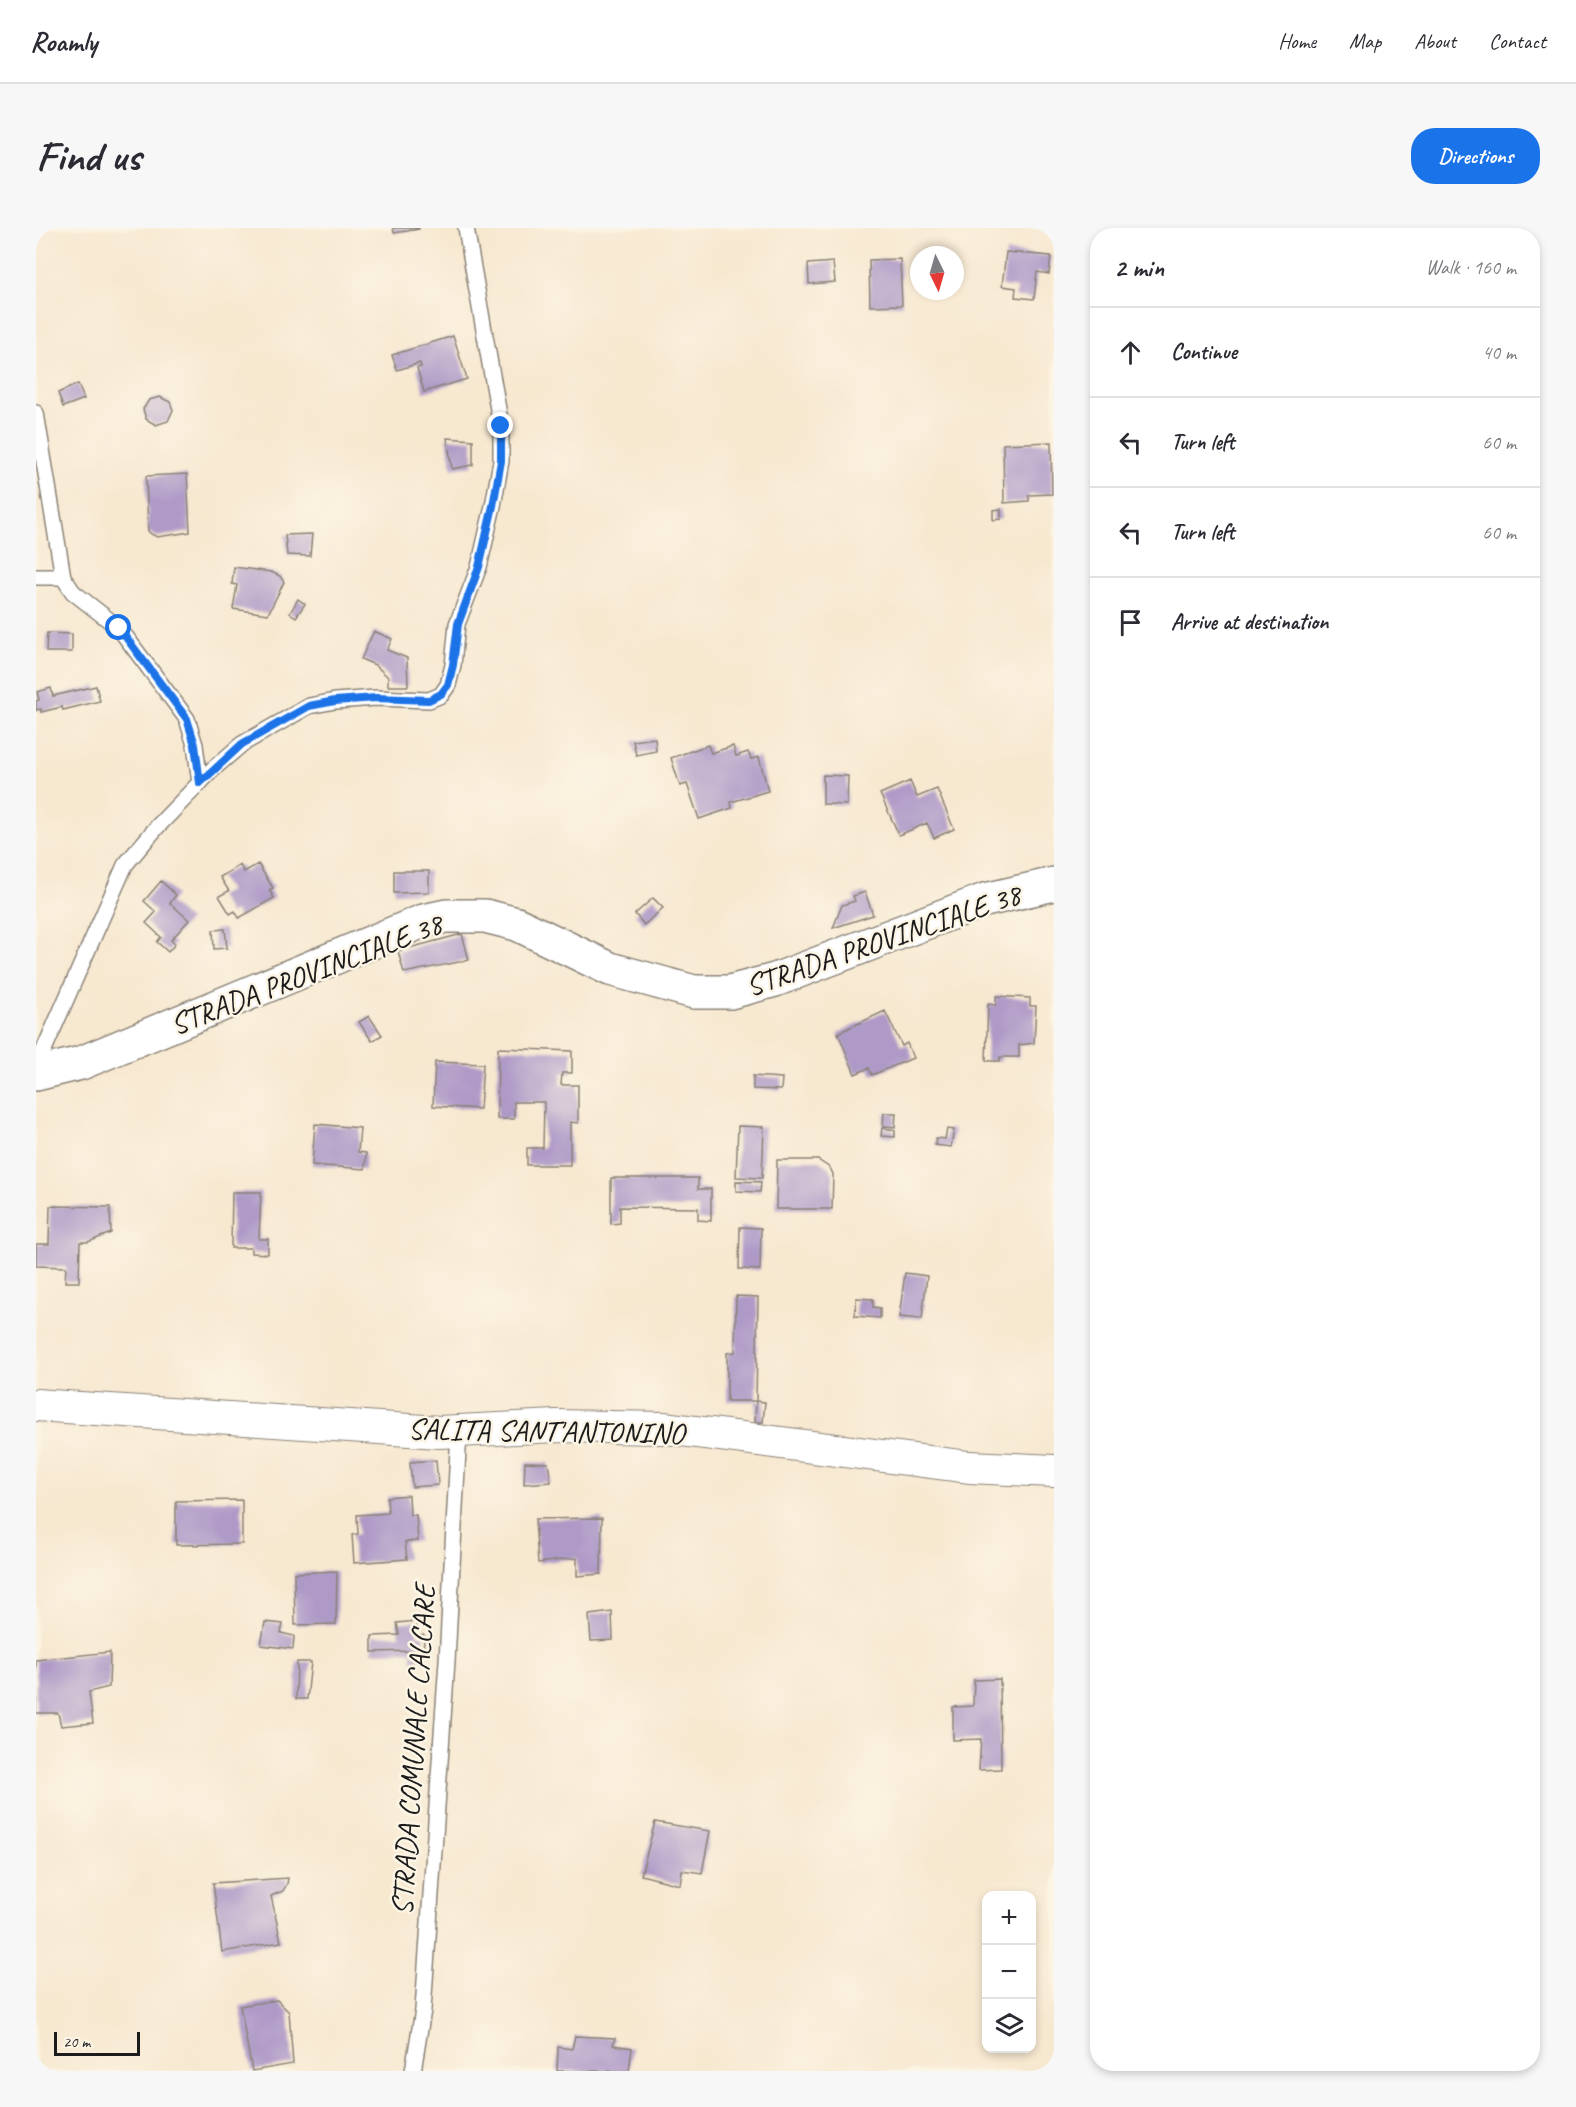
<!DOCTYPE html>
<html lang="en">
<head>
<meta charset="utf-8">
<style>
	body { margin:0; font-family:Caveat,sans-serif; background:#f7f7f7; color:#2b2b33 }
	.controls { position:absolute; right:18px; bottom:18px; display:grid; overflow:hidden; border-radius:12px; box-shadow:0 3px 9px #0003 }
	.controls button { width:54px; height:54px; display:grid; place-items:center; padding:0; border:0; border-bottom:2px solid #e1e1e2; background:#fff; color:#2b2b33; font:30px sans-serif }
	.compass { position:absolute; left:874px; top:18px; width:54px; height:54px; border-radius:50%; background:#fff; box-shadow:0 3px 9px #0003; rotate:175deg }
	.scale { position:absolute; left:18px; bottom:15px; width:86px; box-sizing:border-box; padding-left:6px; border:3px solid #1c1c1c; border-top:0; font-size:16px; line-height:21px; white-space:nowrap; color:#1c1c1c; -webkit-text-stroke:4px #fcf5e5; paint-order:stroke }
	.stop { position:absolute; width:18px; height:18px; margin:-14px; border:4px solid #1a73e8; border-radius:50%; background:#fff }
	.stop.end { background:#1a73e8; border-color:#fff; box-shadow:0 2px 6px #0008 }
	.list { margin:0; padding:0; list-style:none }
	h2 { display:flex; justify-content:space-between; align-items:center; height:78px; margin:0; padding:0 24px; font-size:26px }
	h2 small { font-size:20px; font-weight:400; color:#7c7c81 }
	.list li { display:grid; grid-template-columns:39px 1fr auto; gap:18px; align-items:center; box-sizing:border-box; height:90px; padding:0 24px; border-top:2px solid #e1e1e2 }
	.list b { display:block; font-size:22px; white-space:nowrap }
	.list em { font-size:20px; font-style:normal; color:#7c7c81 }
	.icon { flex:none; width:33px; height:33px; fill:none; stroke:currentColor; stroke-width:2; stroke-linecap:round; stroke-linejoin:round }
	.map { position:relative; flex:none; width:1018px; height:1843px; overflow:hidden; border-radius:24px }
	header { display:flex; align-items:center; gap:36px; box-sizing:border-box; height:84px; padding:0 30px; background:#fff; border-bottom:2px solid #e1e1e2 }
	header strong { font-size:28px }
	nav { display:flex; gap:33px; margin-inline-start:auto; font-size:21px }
	.intro { display:flex; align-items:center; justify-content:space-between; box-sizing:border-box; height:144px; padding:0 36px }
	h1 { margin:0; font-size:42px }
	.button { padding:15px 27px; border-radius:24px; background:#1a73e8; color:#fff; font-size:21px; font-weight:700 }
	main { display:flex; gap:36px; padding:0 36px }
	aside { flex:1; background:#fff; border-radius:24px; box-shadow:0 3px 9px #0003 }
	.map>svg:first-child { display:block }
</style>
</head>
<body>
<header>
<strong>Roamly</strong>
<nav><a>Home</a><a>Map</a><a>About</a><a>Contact</a></nav>
</header>
<div class="intro"><h1>Find us</h1><a class="button">Directions</a></div>
<main>
<div class="map">
<svg width="1018" height="1843" viewBox="0 0 1018 1843">
	<rect width="100%" height="100%" fill="#fcf5e5"/>
	<filter id="ink" filterUnits="userSpaceOnUse"><feTurbulence type="fractalNoise" baseFrequency=".0167" numOctaves="2"/><feDisplacementMap in="SourceGraphic" scale="12" xChannelSelector="R" yChannelSelector="G"/><feConvolveMatrix kernelMatrix="1 2 1 2 8 2 1 2 1" color-interpolation-filters="sRGB"/></filter>
	<filter id="wash" filterUnits="userSpaceOnUse"><feTurbulence type="fractalNoise" baseFrequency=".008" numOctaves="4" result="noise"/><feDisplacementMap in="SourceGraphic" scale="24" xChannelSelector="R" yChannelSelector="G"/><feGaussianBlur stdDeviation="1.35" result="paint"/><feColorMatrix in="noise" values="0 0 0 0 0 0 0 0 0 0 0 0 0 0 0 0 0 1.4 0 .05"/><feComposite in="paint" operator="in"/></filter>
	<g filter="url(#wash)">
		<rect width="100%" height="100%" fill="#f7e8d0"/>
		<g id="blocks">
			<!-- building -->
			<path fill="#af9ac7" d="M357,0H383V1L358,5Z
				M970,24L1015,28L1013,46L1001,44L998,71L979,69L980,60L966,58Z
				M864,31L866,77L834,78L833,32Z
				M797,34L799,54L773,56L772,36Z
				M417,108L431,151L388,164L381,140L385,139L384,135L361,142L356,127Z
				M42,156L48,171L27,179L22,165Z
				M124,169L134,174L137,182L132,193L120,197L110,191L107,181L113,172Z
				M411,210L437,212V237L416,241Z
				M1015,214L1016,266L993,267V273L968,275L967,216Z
				M151,246L154,304L121,309L115,306L112,303L110,248Z
				M965,281V291L957,292V282Z
				M276,306L274,328L251,327L249,307Z
				M198,339L235,344L244,348L248,354L232,386L197,381L201,357L196,356Z
				M262,371L269,376L260,389L254,385Z
				M338,403L356,411L351,422L371,430L372,458H352V449L339,437L325,431Z
				M11,405L36,406V424H10Z
				M60,458L64,473L27,482L26,479L5,484V481L0,482V473L3,472L1,464L15,460L17,468Z
				M619,510L620,523L600,527L597,513Z
				M672,517L675,525L697,518L700,528L712,524L715,531L723,529L732,563L695,574L696,580L663,591L651,556L644,558L635,530Z
				M787,547L812,548L811,577L787,576Z
				M874,553L881,569L901,561L918,601L898,610L891,595L863,607L844,566Z
				M222,636L237,660L233,662L238,670L203,690L199,683L194,686L183,668L193,663L184,649L204,637L208,644Z
				M358,643H393V664L358,665Z
				M125,653L140,667L134,675L153,692L135,712L139,716L132,724L121,714L125,709L110,695L120,684L108,673Z
				M829,664L837,687L797,700L806,677L819,673L817,668Z
				M617,670L627,680L608,697L599,686Z
				M189,701L191,720L178,721L177,702Z
				M426,706L433,732L368,745L362,723Z
				M960,768L994,770V778H1000L998,815L983,817V829H964V833H950L952,776L960,777Z
				M849,783L866,818L871,815L877,830L836,847L833,840L819,846L802,805Z
				M333,788L346,807L336,813L323,794Z
				M462,820L536,823V845H526L525,857H542V895L534,894V937H491V920H507L508,874H478V891H461Z
				M399,834L447,836L444,881L397,878Z
				M717,848L746,850L745,862L717,861Z
				M848,885H860L859,899L847,898Z
				M279,896L324,900L322,924L330,925L329,941L276,937Z
				M702,898L728,899L726,950L700,949Z
				M846,900L859,902V909L845,908Z
				M911,901L918,902L915,919L899,917L900,910L909,911Z
				M741,932H782L794,940L797,946L796,981H740Z
				M575,950H662V961H675V993L662,992V980L584,979V995L575,996Z
				M700,953L725,954L724,964L700,963Z
				M196,964H225L223,1011H232V1026L215,1025V1020H195Z
				M14,978L74,979L75,1005L52,1014H44L43,1054H29L30,1039L0,1038V1016H13Z
				M704,999L725,1000L724,1042L703,1041Z
				M869,1045L891,1048L886,1091L863,1089Z
				M700,1068L722,1069L720,1173L729,1174L727,1194H719L720,1173H691V1125L699,1124Z
				M820,1070L837,1071V1079L844,1080V1090L819,1088Z
				M400,1232L402,1257L376,1259L374,1234Z
				M489,1234L512,1235L515,1254L488,1256Z
				M373,1267L374,1287H380L382,1313L369,1314L371,1331L318,1335L316,1307L322,1306L321,1287L352,1285L351,1269Z
				M206,1272V1316L140,1317V1273Z
				M566,1290L565,1346L541,1348V1330L502,1335L499,1291Z
				M301,1343L300,1396L259,1397L258,1345Z
				M576,1384L577,1412L555,1413L553,1387Z
				M381,1393V1407H388L387,1432H375L377,1423L336,1424V1408L363,1407L361,1395Z
				M229,1394L247,1396L245,1405L258,1408L257,1421L225,1417Z
				M74,1424L73,1459L53,1464L57,1495L25,1498L22,1485H0V1432Z
				M261,1434H275L271,1471H260Z
				M964,1451L965,1541L943,1542L945,1511L917,1512V1479L937,1478L938,1452Z
				M619,1594L674,1603L666,1645L646,1642L644,1657L605,1647Z
				M252,1650L251,1656L247,1663L235,1668L245,1714L186,1724L177,1655Z
				M241,1772L253,1784L257,1836L216,1843L204,1778Z
				M539,1808L579,1810L577,1817L596,1820L593,1843H521L522,1819L536,1821Z"/>
		</g>
	</g>
	<g filter="url(#ink)">
		<use href="#blocks" fill-opacity="0" stroke="#8a8276" stroke-width="1.5"/>
		<g fill="none" stroke-linecap="round" stroke-linejoin="round">
			<defs>
				<path id="service" d="M0,185L27,349
					M0,349H27L37,364L83,400L151,491L159,517L164,555
					M0,840L89,637L121,599L177,541L206,516L273,478L299,473L340,470L393,472L405,467L412,457L417,437L421,396L443,339L457,278L465,233V198L430,0
					M377,1843L387,1782L411,1433L423,1203"/>
				<path id="minor" d="M0,1177L403,1204L520,1198L629,1200L933,1239L1018,1243"/>
				<path id="tertiary" d="M0,846L45,835L387,693L410,688H449L481,696L574,741L658,764H694L739,752L949,672L1018,656"/>
			</defs>
			<!-- service casing -->
			<use href="#service" stroke="#8a8276" stroke-width="18"/>
			<!-- minor casing -->
			<use href="#minor" stroke="#8a8276" stroke-width="34"/>
			<!-- tertiary casing -->
			<use href="#tertiary" stroke="#8a8276" stroke-width="36"/>
			<!-- service -->
			<use href="#service" stroke="#fff" stroke-width="15"/>
			<!-- minor -->
			<use href="#minor" stroke="#fff" stroke-width="32"/>
			<!-- tertiary -->
			<use href="#tertiary" stroke="#fff" stroke-width="33"/>
		</g>
	</g>
	<g fill="none" stroke-linecap="round" stroke-linejoin="round" filter="url(#ink)">
		<!-- route -->
		<path stroke="#1a73e8" stroke-width="8" d="M83,400L151,491L159,517L164,555L206,516L273,478L299,473L340,470L393,472L405,466L412,457L417,437L422,396L443,339L457,278L465,233V198"/>
	</g>
	<g text-anchor="middle" dominant-baseline="central" stroke-width="5" stroke-linejoin="round" paint-order="stroke">
		<!-- street labels -->
		<g font-size="30" fill="#1c1c1c" stroke="#fcf5e5">
			<text transform="translate(847 712) rotate(-19)">STRADA PROVINCIALE 38</text>
			<text transform="translate(270 746) rotate(-21)">STRADA PROVINCIALE 38</text>
			<text transform="translate(510 1203) rotate(1)">SALITA SANT'ANTONINO</text>
			<text transform="translate(377 1522) rotate(-86)">STRADA COMUNALE CALCARE</text>
		</g>
	</g>
</svg>
<div class="controls">
<button>+</button>
<button>−</button>
<button><svg class="icon" aria-label="layers" viewBox="0 0 24 24"><path d="M12 4l9 5-9 5-9-5zM3 14l9 5 9-5"/></svg></button>
</div>
<svg class="compass" viewBox="-18 -18 36 36"><path d="M0-13l5 13h-10z" fill="#e53935"/><path d="M0 13l5-13h-10z" fill="#7c7c81"/></svg>
<div class="scale">20 m</div>
<div class="stop" style="left:83px;top:400px"></div>
<div class="stop end" style="left:465px;top:198px"></div>
</div>
<aside>
<h2>2 min<small>Walk · 160 m</small></h2>
<ul class="list">
<li><svg class="icon" aria-label="ahead" viewBox="0 0 24 24"><path d="M12 20V5M6 11l6-6 6 6"/></svg><div><b>Continue</b></div><em>40 m</em></li>
<li><svg class="icon" aria-label="left" viewBox="0 0 24 24"><path d="M17 20v-9H6M10 6l-5 5 5 5"/></svg><div><b>Turn left</b></div><em>60 m</em></li>
<li><svg class="icon" aria-label="left" viewBox="0 0 24 24"><path d="M17 20v-9H6M10 6l-5 5 5 5"/></svg><div><b>Turn left</b></div><em>60 m</em></li>
<li><svg class="icon" aria-label="arrive" viewBox="0 0 24 24"><path d="M6 21V4h12l-3 4 3 4H6"/></svg><div><b>Arrive at destination</b></div></li>
</ul>
</aside>
</main>
</body>
</html>
